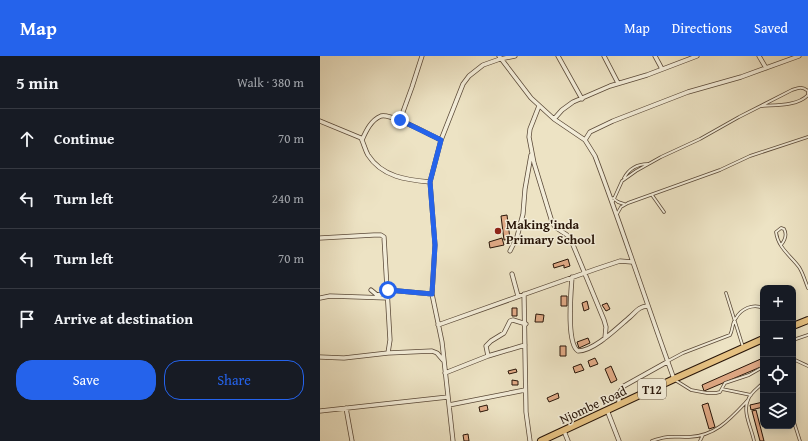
<!DOCTYPE html>
<html lang="en">
<head>
<meta charset="utf-8">
<style>
	body { margin:0; font-family:"Gentium Book Plus",serif; background:#20242c; color:#f1f3f6 }
	.controls { position:absolute; right:12px; bottom:12px; display:grid; overflow:hidden; border-radius:8px; box-shadow:0 2px 10px #0003 }
	.controls button { width:36px; height:36px; display:grid; place-items:center; padding:0; border:0; border-bottom:1px solid #363941; background:#171b24; color:#f1f3f6; font:20px sans-serif }
	.stop { position:absolute; width:12px; height:12px; margin:-9px; border:3px solid #2563eb; border-radius:50%; background:#fff }
	.stop.end { background:#2563eb; border-color:#fff; box-shadow:0 1px 4px #0008 }
	.list { margin:0; padding:0; list-style:none }
	h2 { display:flex; justify-content:space-between; align-items:center; height:52px; margin:0; padding:0 16px; font-size:17px }
	h2 small { font-size:13px; font-weight:400; color:#9ea1a6 }
	.list li { display:grid; grid-template-columns:26px 1fr auto; gap:12px; align-items:center; box-sizing:border-box; height:60px; padding:0 16px; border-top:1px solid #363941 }
	.list b { display:block; font-size:15px; white-space:nowrap }
	.list em { font-size:13px; font-style:normal; color:#9ea1a6 }
	.actions { display:flex; gap:8px; padding:12px 16px }
	.actions a { flex:1; padding:9px 0; border:1px solid #2563eb; border-radius:16px; text-align:center; font-size:14px; color:#2563eb }
	.actions .main { background:#2563eb; color:#fff }
	.icon { flex:none; width:22px; height:22px; fill:none; stroke:currentColor; stroke-width:2; stroke-linecap:round; stroke-linejoin:round }
	.map { position:relative; flex:none; width:488px; height:385px; overflow:hidden }
	header { display:flex; align-items:center; gap:24px; box-sizing:border-box; height:56px; padding:0 20px; background:#2563eb; color:#fff }
	header strong { font-size:19px }
	nav { display:flex; gap:22px; margin-inline-start:auto; font-size:14px }
	main { display:flex }
	aside { flex:1; background:#171b24 }
	.map>svg:first-child { display:block }
</style>
</head>
<body>
<header>
<strong>Map</strong>
<nav><a>Map</a><a>Directions</a><a>Saved</a></nav>
</header>
<main>
<aside>
<h2>5 min<small>Walk · 380 m</small></h2>
<ul class="list">
<li><svg class="icon" aria-label="ahead" viewBox="0 0 24 24"><path d="M12 20V5M6 11l6-6 6 6"/></svg><div><b>Continue</b></div><em>70 m</em></li>
<li><svg class="icon" aria-label="left" viewBox="0 0 24 24"><path d="M17 20v-9H6M10 6l-5 5 5 5"/></svg><div><b>Turn left</b></div><em>240 m</em></li>
<li><svg class="icon" aria-label="left" viewBox="0 0 24 24"><path d="M17 20v-9H6M10 6l-5 5 5 5"/></svg><div><b>Turn left</b></div><em>70 m</em></li>
<li><svg class="icon" aria-label="arrive" viewBox="0 0 24 24"><path d="M6 21V4h12l-3 4 3 4H6"/></svg><div><b>Arrive at destination</b></div></li>
</ul>
<div class="actions"><a class="main">Save</a><a>Share</a></div>
</aside>
<div class="map">
<svg width="488" height="385" viewBox="0 0 488 385">
	<rect width="100%" height="100%" fill="#ede3c4"/>
	<filter id="stains"><feTurbulence type="fractalNoise" baseFrequency=".005" numOctaves="4"/><feColorMatrix values="0 0 0 0 .2 0 0 0 0 .09 0 0 0 0 .02 0 0 0 .5 -.17"/></filter>
	<radialGradient id="worn" r=".72"><stop offset=".6" stop-color="#630" stop-opacity="0"/><stop offset="1" stop-color="#630" stop-opacity=".3"/></radialGradient>
	<!-- building -->
	<path fill="#e2ab87" stroke="#281508" d="M187,159L190,183L184,184L181,160Z
		M182,182L184,189L170,192L169,186Z
		M248,203L250,210L244,212V209L234,212L233,208Z
		M241,240H247V250H241Z
		M267,245L269,253L264,255L262,247Z
		M287,247L290,253L286,255L282,249Z
		M192,252H197V260H192Z
		M216,258L224,259L223,266H215Z
		M268,282L270,287L259,292L257,286Z
		M240,290H246V300H240Z
		M275,302L278,308L270,311L268,305Z
		M443,302V310L384,335L382,329Z
		M261,308L264,314L255,317L253,311Z
		M291,310L297,324L291,327L285,313Z
		M196,313L197,316L189,318L188,315Z
		M192,324L198,325V329H192Z
		M238,337L239,342L229,346L227,342Z
		M443,346V351L431,354L430,349Z
		M388,347L395,371L389,373L382,349Z
		M167,349L168,354L160,356L159,351Z
		M436,354L444,385H440L432,355Z
		M148,378L149,385H144L143,379Z"/>
	<g fill="none" stroke-linecap="round" stroke-linejoin="round">
		<defs>
			<path id="service" d="M442,50C456,49 478,50 488,39
				M304,122C309,113 317,108 328,108
				M332,139L344,156
				M293,142L298,146L304,148
				M293,145L302,125L316,115L341,101L380,83L419,61L472,34C478,32 482,30 488,35V38
				M297,158L301,151L308,147L400,114L430,100L488,81
				M461,189C465,184 467,178 464,173L461,172L456,176C458,192 471,200 479,211C483,217 485,225 488,232
				M406,237L423,291
				M473,284L488,279
				M473,303L488,310
				M348,305L363,297L410,279C413,274 412,266 416,262C421,253 433,247 443,252
				M355,324L371,334L387,337H396L400,336L405,327L429,319L443,311
				M402,333L431,339
				M473,363L480,385
				M332,385C349,379 353,381 369,381C396,380 411,362 428,344
				M380,385L383,379
				M434,385C432,373 422,356 428,344C430,337 438,332 443,327"/>
			<path id="minor" d="M179,0L211,42L234,63L265,84L275,100C303,174 327,249 354,323
				M238,0L262,43
				M284,0L298,27
				M335,0L342,13
				M439,0L446,12
				M219,50L210,73L209,81L214,107L232,166L235,171L247,179L251,184L284,264L286,271L285,282
				M234,63L242,54L253,46L290,30L327,19L377,0
				M80,64L92,31L102,0
				M0,65L41,82C44,88 45,94 48,99C62,121 87,124 110,126
				M42,84C46,75 51,64 61,60C71,57 110,79 121,84
				M265,84L270,76L293,65L368,36L421,21L479,0
				M0,182L54,179H61L64,181L70,284L68,297
				M190,195L197,181L203,158L205,133L211,99
				M192,218L198,240
				M252,221C251,236 246,287 258,295C274,295 297,272 310,261C316,256 318,251 327,250
				M51,234L57,239L68,237
				M68,234L112,238
				M204,238L206,356L210,385
				M0,242L10,240L68,242
				M118,269L276,213L300,205L312,206
				M168,300L166,290L171,285L184,277L190,265L193,264L206,268
				M0,301L24,302L68,297L112,295L117,297L123,304
				M125,317L168,300L205,289
				M129,349L205,334
				M299,349V337L304,330L347,306
				M26,352L32,385
				M287,354L299,385
				M0,355L128,341
				M244,375L248,385
				M133,385L122,286L112,238L115,189L110,126L121,84L143,28L149,20L163,9L180,3L195,0"/>
			<path id="trunk" d="M473,270L488,264
				M221,385L354,323L443,283"/>
		</defs>
		<!-- service casing -->
		<use href="#service" stroke="#594837" stroke-width="3.5"/>
		<!-- minor casing -->
		<use href="#minor" stroke="#594837" stroke-width="5"/>
		<!-- trunk casing -->
		<use href="#trunk" stroke="#281508" stroke-width="8"/>
		<!-- service -->
		<use href="#service" stroke="#f3edd9" stroke-width="2"/>
		<!-- minor -->
		<use href="#minor" stroke="#f3edd9" stroke-width="3.5"/>
		<!-- trunk -->
		<use href="#trunk" stroke="#e6c282" stroke-width="6"/>
	</g>
	<g fill="none" stroke-linecap="round" stroke-linejoin="round">
		<!-- route -->
		<path stroke="#2563eb" stroke-width="5" d="M68,234L112,238L115,189L110,126L121,84L80,64"/>
	</g>
	<!-- markers -->
	<circle fill="#8f2418" stroke="#f3edd9" stroke-width="1.5" cx="178" cy="175" r="4"/>
	<g text-anchor="middle" dominant-baseline="central" stroke-width="3" stroke-linejoin="round" paint-order="stroke">
		<!-- shield labels -->
		<rect fill="#f3edd9" stroke="#655647" stroke-width="1" x="318" y="323" width="28" height="20" rx="3"/>
		<g font-size="12" font-weight="bold" fill="#281508">
			<text x="332" y="333">T12</text>
		</g>
		<!-- poi labels -->
		<g font-size="13" font-weight="bold" fill="#281508" stroke="#f3edd9" text-anchor="start">
			<text x="186" y="168">Making'inda<tspan x="186" dy="15">Primary School</tspan></text>
		</g>
		<!-- street labels -->
		<g font-size="13" fill="#281508" stroke="#f3edd9">
			<text transform="translate(273 349) rotate(-25)">Njombe Road</text>
		</g>
	</g>
	<rect width="100%" height="100%" filter="url(#stains)"/>
	<rect width="100%" height="100%" fill="url(#worn)"/>
</svg>
<div class="controls">
<button>+</button>
<button>−</button>
<button><svg class="icon" aria-label="locate" viewBox="0 0 24 24"><circle cx="12" cy="12" r="6"/><path d="M12 2v4M12 18v4M2 12h4M18 12h4"/></svg></button>
<button><svg class="icon" aria-label="layers" viewBox="0 0 24 24"><path d="M12 4l9 5-9 5-9-5zM3 14l9 5 9-5"/></svg></button>
</div>
<div class="stop" style="left:68px;top:234px"></div>
<div class="stop end" style="left:80px;top:64px"></div>
</div>
</main>
</body>
</html>
